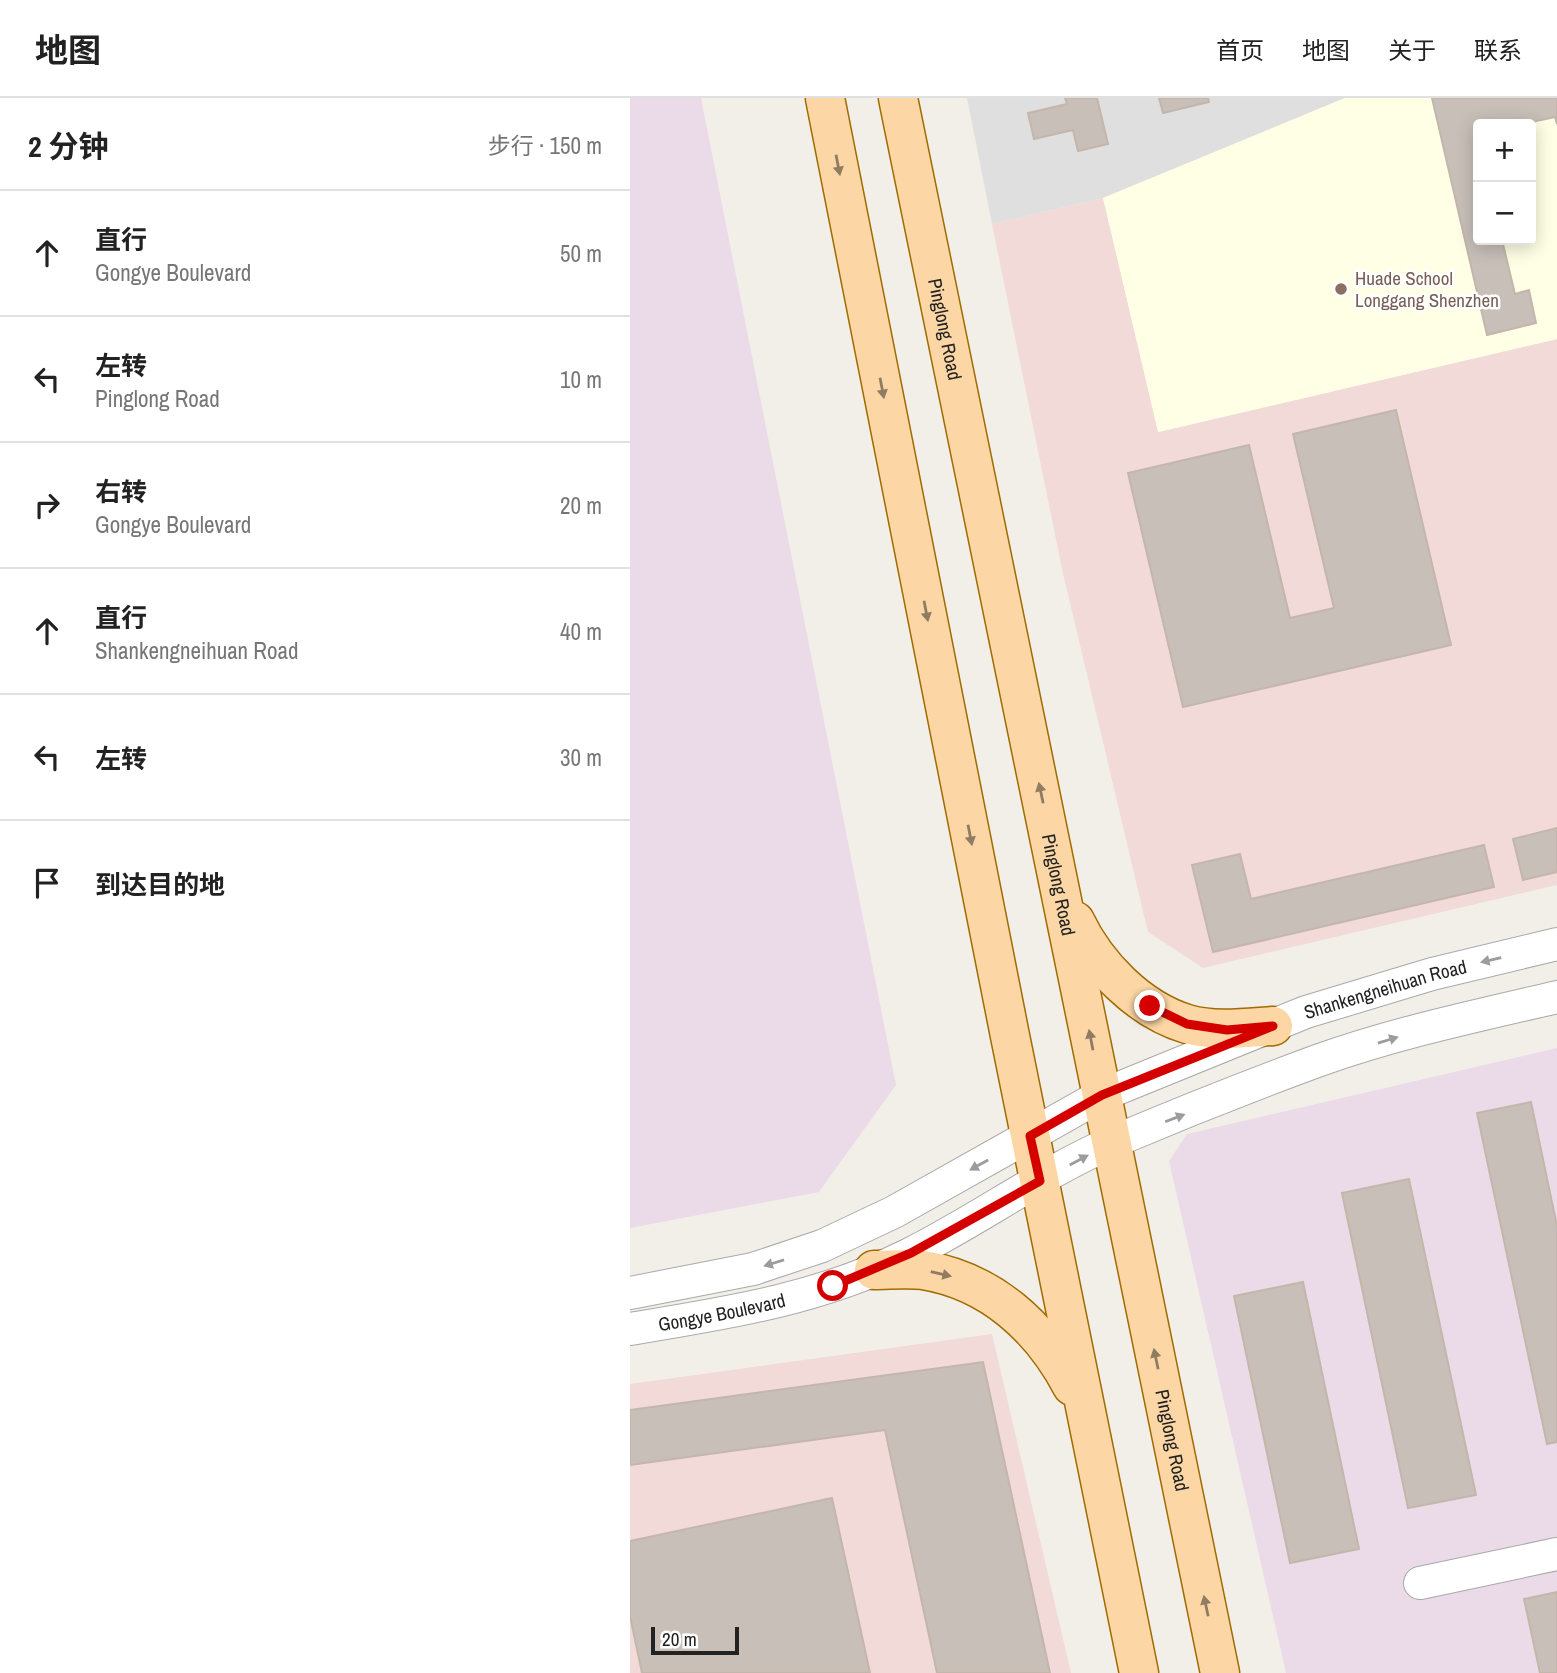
<!DOCTYPE html>
<html lang="zh">
<head>
<meta charset="utf-8">
<style>
	body { margin:0; font-family:"Archivo Narrow","Noto Sans SC",sans-serif; background:#f2f2f2; color:#222 }
	.controls { position:absolute; right:21px; top:21px; display:grid; overflow:hidden; border-radius:7px; box-shadow:0 4px 18px #0003 }
	.controls button { width:63px; height:63px; display:grid; place-items:center; padding:0; border:0; border-bottom:2px solid #e0e0e0; background:#fff; color:#222; font:35px sans-serif }
	.scale { position:absolute; left:21px; bottom:18px; width:88px; box-sizing:border-box; padding-left:7px; border:4px solid #222; border-top:0; font-size:19px; line-height:24px; white-space:nowrap; color:#222; -webkit-text-stroke:5px #fff; paint-order:stroke }
	.stop { position:absolute; width:21px; height:21px; margin:-16px; border:5px solid #d40000; border-radius:50%; background:#fff }
	.stop.end { background:#d40000; border-color:#fff; box-shadow:0 2px 7px #0008 }
	.list { margin:0; padding:0; list-style:none }
	h2 { display:flex; justify-content:space-between; align-items:center; height:91px; margin:0; padding:0 28px; font-size:30px }
	h2 small { font-size:23px; font-weight:400; color:#767676 }
	.list li { display:grid; grid-template-columns:46px 1fr auto; gap:21px; align-items:center; box-sizing:border-box; height:126px; padding:0 28px; border-top:2px solid #e0e0e0 }
	.list b { display:block; font-size:26px; white-space:nowrap }
	.list p { margin:0; font-size:23px; white-space:nowrap; color:#767676 }
	.list em { font-size:23px; font-style:normal; color:#767676 }
	.icon { flex:none; width:38px; height:38px; fill:none; stroke:currentColor; stroke-width:2; stroke-linecap:round; stroke-linejoin:round }
	.map { position:relative; flex:none; width:927px; height:1575px; overflow:hidden }
	header { display:flex; align-items:center; gap:42px; box-sizing:border-box; height:98px; padding:0 35px; background:#fff; border-bottom:2px solid #e0e0e0 }
	header strong { font-size:33px }
	nav { display:flex; gap:38px; margin-inline-start:auto; font-size:24px }
	main { display:flex }
	aside { flex:1; background:#fff }
	.map>svg:first-child { display:block }
</style>
</head>
<body>
<header>
<strong>地图</strong>
<nav><a>首页</a><a>地图</a><a>关于</a><a>联系</a></nav>
</header>
<main>
<aside>
<h2>2 分钟<small>步行 · 150 m</small></h2>
<ul class="list">
<li><svg class="icon" aria-label="ahead" viewBox="0 0 24 24"><path d="M12 20V5M6 11l6-6 6 6"/></svg><div><b>直行</b><p>Gongye Boulevard</p></div><em>50 m</em></li>
<li><svg class="icon" aria-label="left" viewBox="0 0 24 24"><path d="M17 20v-9H6M10 6l-5 5 5 5"/></svg><div><b>左转</b><p>Pinglong Road</p></div><em>10 m</em></li>
<li><svg class="icon" aria-label="right" viewBox="0 0 24 24"><path d="M7 20v-9h11M14 6l5 5-5 5"/></svg><div><b>右转</b><p>Gongye Boulevard</p></div><em>20 m</em></li>
<li><svg class="icon" aria-label="ahead" viewBox="0 0 24 24"><path d="M12 20V5M6 11l6-6 6 6"/></svg><div><b>直行</b><p>Shankengneihuan Road</p></div><em>40 m</em></li>
<li><svg class="icon" aria-label="left" viewBox="0 0 24 24"><path d="M17 20v-9H6M10 6l-5 5 5 5"/></svg><div><b>左转</b></div><em>30 m</em></li>
<li><svg class="icon" aria-label="arrive" viewBox="0 0 24 24"><path d="M6 21V4h12l-3 4 3 4H6"/></svg><div><b>到达目的地</b></div></li>
</ul>
</aside>
<div class="map">
<svg width="927" height="1575" viewBox="0 0 927 1575">
	<rect width="100%" height="100%" fill="#f2efe9"/>
	<!-- residential -->
	<path fill="#e0dfdf" d="M337,0H715L473,100L362,126Z"/>
	<!-- commercial -->
	<path fill="#f2dad9" d="M473,100L529,334L927,241V787L573,870L518,834L432,471L362,126Z
		M362,1236L441,1575H0V1286Z"/>
	<!-- industrial -->
	<path fill="#ebdbe8" d="M0,0H71L266,987L189,1094L0,1130Z
		M927,950V1575H656L539,1063L557,1036Z"/>
	<!-- education -->
	<path fill="#ffffe5" fill-rule="evenodd" d="M715,0H927V241L528,334L473,100ZM848,26H901V142H848Z"/>
	<!-- building -->
	<path fill="#c7bfb8" stroke="#c4b6ab" stroke-width="2" d="M435,0H467L478,46L448,53L443,32L404,41L398,15L437,6Z
		M529,0H578L579,4L533,15Z
		M802,0H927V26L925,19L893,26H848V142H872L885,196L899,192L906,225L857,237Z
		M766,312L821,547L553,609L498,375L619,347L660,520L704,510L663,336Z
		M927,730V774L893,782L883,741Z
		M854,747L864,789L583,854L562,767L610,756L621,801Z
		M901,1004L927,1128V1344L917,1346L847,1015Z
		M779,1081L846,1397L778,1410L712,1095Z
		M673,1184L729,1451L660,1465L604,1198Z
		M353,1264L420,1575H307L255,1332L0,1367V1312Z
		M202,1400L240,1575H12L0,1518V1443Z
		M927,1494V1575H910L894,1501Z"/>
	<g fill="none" stroke-linecap="round" stroke-linejoin="round">
		<defs>
			<g id="minor">
				<path id="s1" d="M0,1195L123,1171L192,1148L264,1114L472,997L676,914L802,876L927,846"/>
				<path id="s2" d="M0,1231C98,1215 190,1201 280,1156C350,1121 413,1074 485,1043C551,1015 619,988 687,963C765,935 846,918 927,899"/>
				<path d="M790,1485L927,1456"/>
			</g>
			<g id="major">
				<path d="M195,0L380,938L509,1575"/>
				<path id="s3" d="M268,0L590,1575"/>
				<path d="M445,823C466,867 508,911 557,926C585,934 614,930 643,928"/>
				<path d="M244,1172C259,1172 277,1170 293,1172C361,1183 411,1229 442,1288"/>
			</g>
		</defs>
		<!-- minor casing -->
		<use href="#minor" stroke="#a9a9a9" stroke-width="34"/>
		<!-- major casing -->
		<use href="#major" stroke="#a06b00" stroke-width="41"/>
		<!-- minor -->
		<use href="#minor" stroke="#fff" stroke-width="32"/>
		<!-- major -->
		<use href="#major" stroke="#fcd6a4" stroke-width="38"/>
	</g>
	<!-- one-way arrows -->
	<defs><path id="oneway-solid" d="M-6-.8H1V-3.2L6.5 0L1 3.2V.8H-6Z" transform="scale(1.75)"/></defs>
	<g fill="#8f7c63">
		<use href="#oneway-solid" transform="translate(208 67) rotate(79)"/>
		<use href="#oneway-solid" transform="translate(252 290) rotate(79)"/>
		<use href="#oneway-solid" transform="translate(296 513) rotate(79)"/>
		<use href="#oneway-solid" transform="translate(411 695) rotate(-102)"/>
		<use href="#oneway-solid" transform="translate(340 737) rotate(79)"/>
		<use href="#oneway-solid" transform="translate(461 942) rotate(-101)"/>
		<use href="#oneway-solid" transform="translate(311 1176) rotate(13)"/>
		<use href="#oneway-solid" transform="translate(526 1261) rotate(-102)"/>
		<use href="#oneway-solid" transform="translate(576 1508) rotate(-102)"/>
	</g>
	<g fill="#9c9c9c">
		<use href="#oneway-solid" transform="translate(861 862) rotate(167)"/>
		<use href="#oneway-solid" transform="translate(758 942) rotate(-17)"/>
		<use href="#oneway-solid" transform="translate(545 1020) rotate(-21)"/>
		<use href="#oneway-solid" transform="translate(449 1062) rotate(-28)"/>
		<use href="#oneway-solid" transform="translate(349 1067) rotate(151)"/>
		<use href="#oneway-solid" transform="translate(144 1165) rotate(163)"/>
	</g>
	<g fill="none" stroke-linecap="round" stroke-linejoin="round">
		<!-- route -->
		<path stroke="#d40000" stroke-width="9" d="M203,1188L281,1155L410,1083L400,1038L472,997L643,928L597,932L557,926L520,908"/>
	</g>
	<!-- markers -->
	<circle fill="#8d6e63" stroke="#fff" stroke-width="2.5" cx="711" cy="191" r="7"/>
	<g text-anchor="middle" dominant-baseline="central" stroke-width="5" stroke-linejoin="round" paint-order="stroke">
		<!-- education labels -->
		<g font-size="19" fill="#785e54" stroke="#fff" text-anchor="start">
			<text x="725" y="180">Huade School<tspan x="725" dy="22">Longgang Shenzhen</tspan></text>
		</g>
		<!-- street labels -->
		<g font-size="19" fill="#222" stroke="#fff">
			<text stroke="none"><textPath href="#s3" startOffset="236">Pinglong Road</textPath></text>
			<text stroke="none"><textPath href="#s3" startOffset="803">Pinglong Road</textPath></text>
			<text stroke="none"><textPath href="#s1" startOffset="819">Shankengneihuan Road</textPath></text>
			<text stroke="none"><textPath href="#s2" startOffset="93">Gongye Boulevard</textPath></text>
			<text stroke="none"><textPath href="#s3" startOffset="1370">Pinglong Road</textPath></text>
		</g>
	</g>
</svg>
<div class="controls">
<button>+</button>
<button>−</button>
</div>
<div class="scale">20 m</div>
<div class="stop" style="left:203px;top:1188px"></div>
<div class="stop end" style="left:520px;top:908px"></div>
</div>
</main>
</body>
</html>
